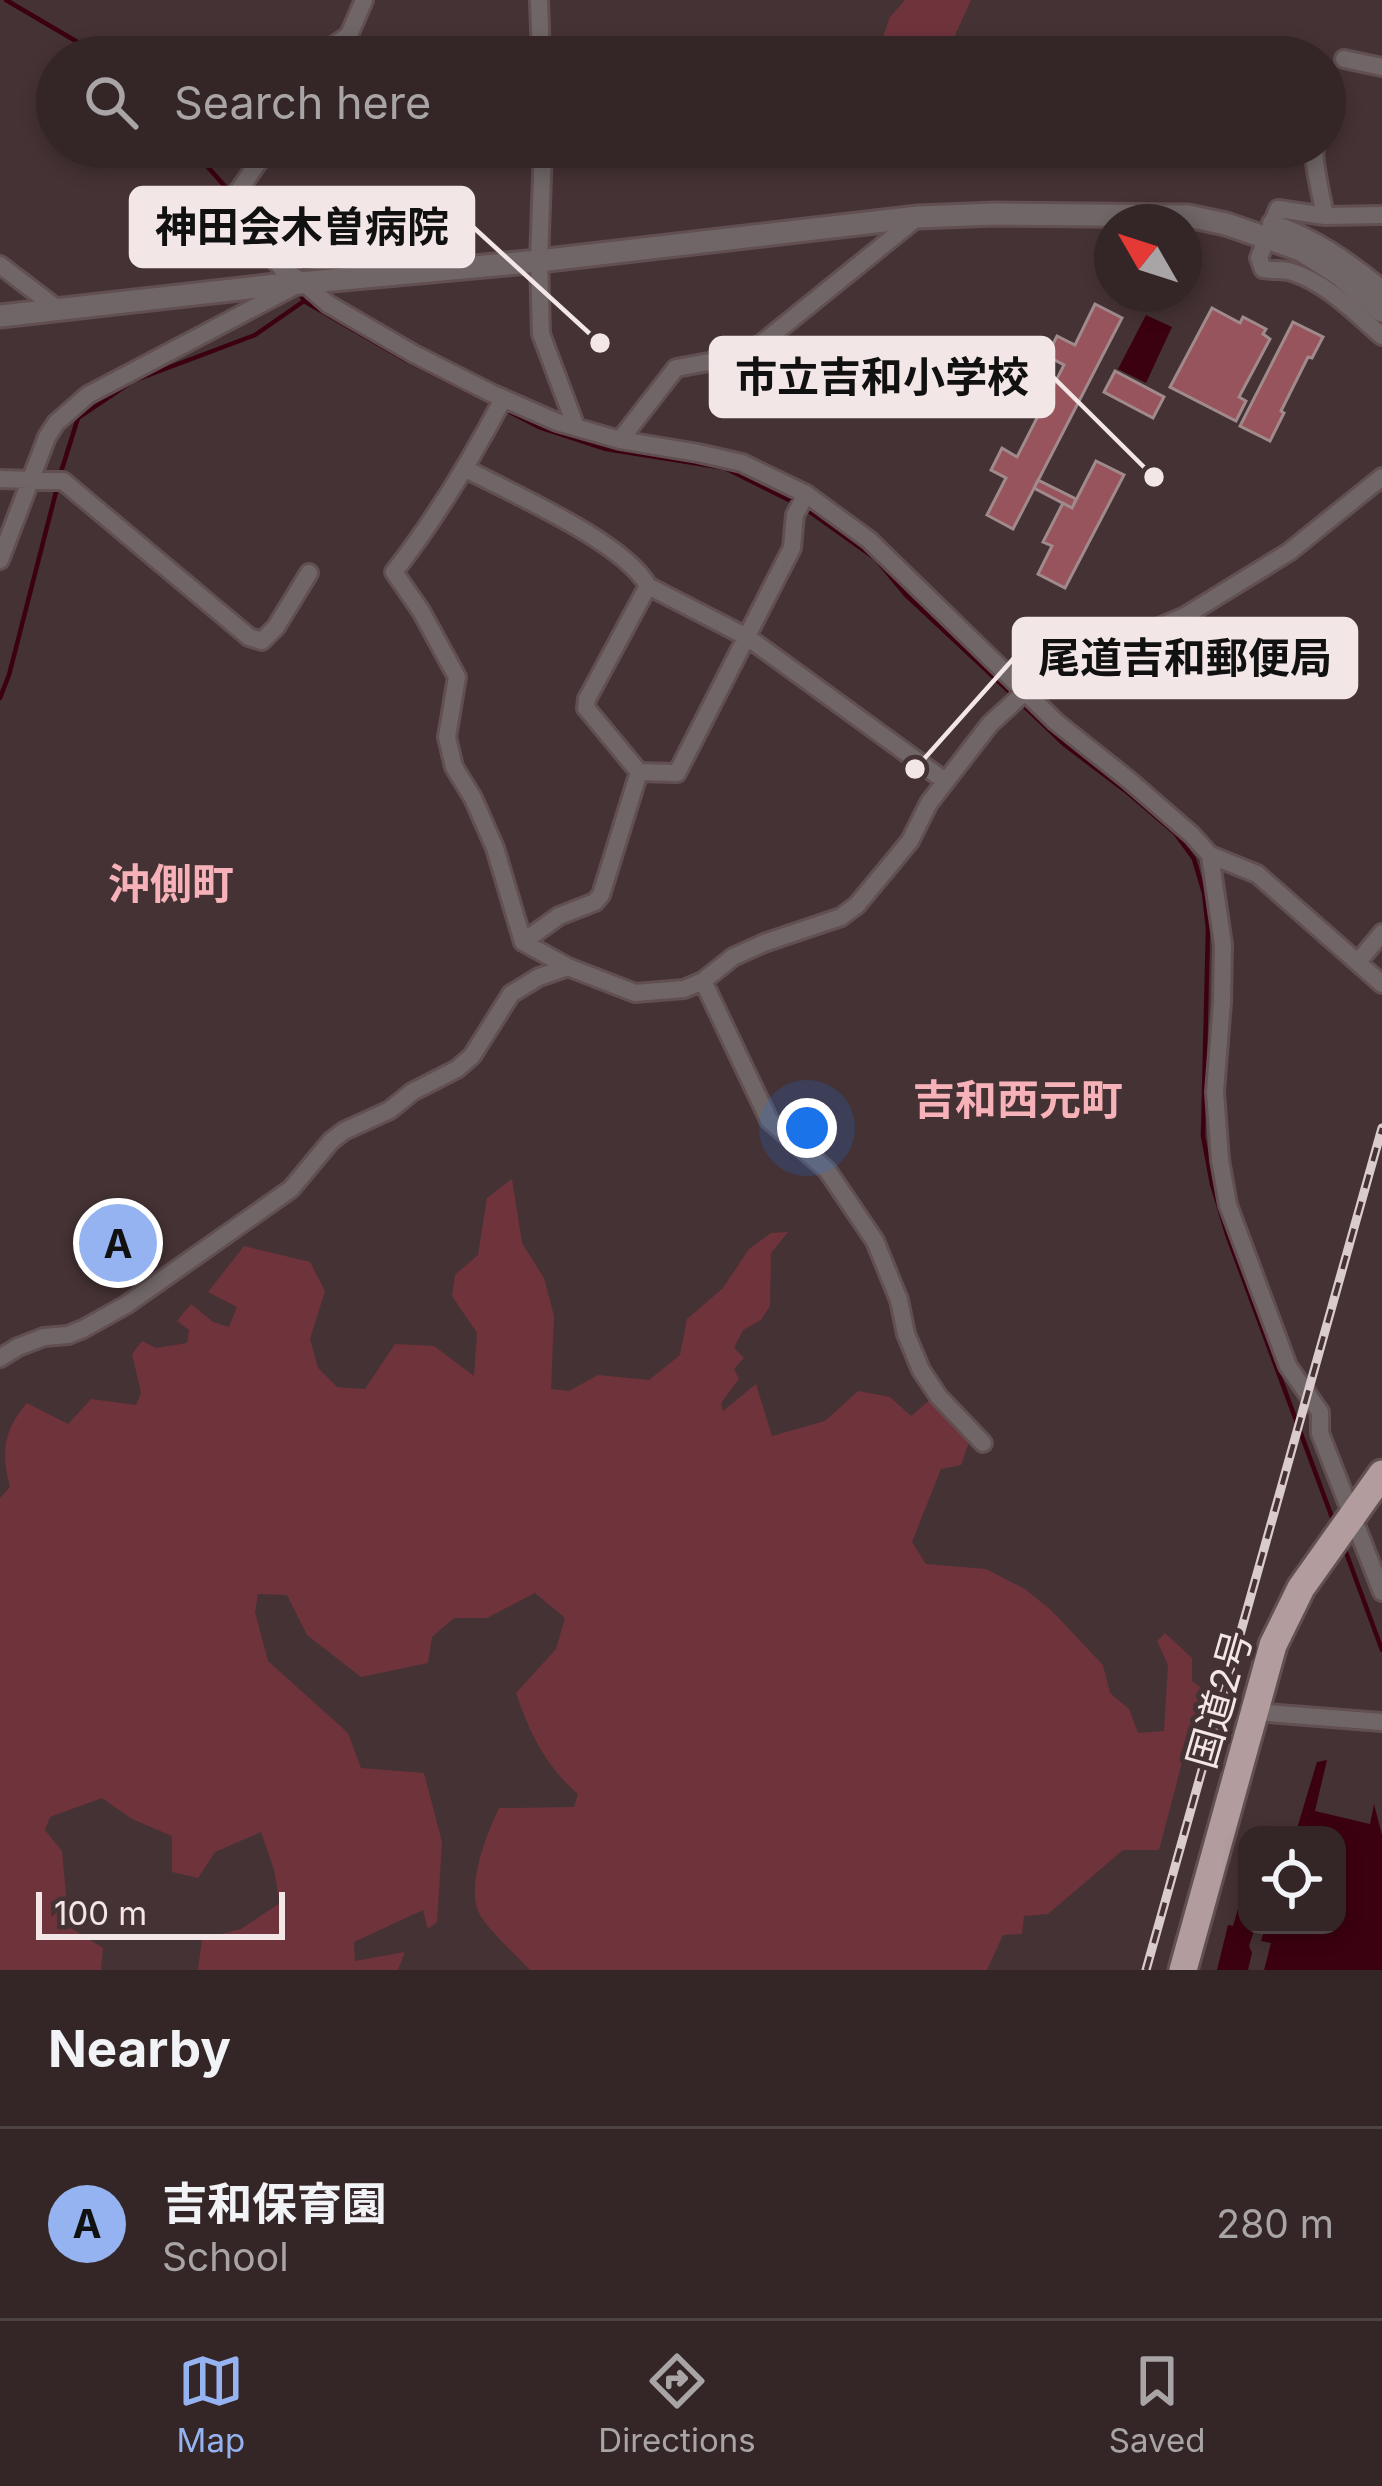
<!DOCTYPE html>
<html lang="en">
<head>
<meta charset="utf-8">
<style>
	body { margin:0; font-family:Inter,"Noto Sans JP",sans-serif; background:#3c2e2f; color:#f1f3f6 }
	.controls { position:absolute; right:36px; bottom:36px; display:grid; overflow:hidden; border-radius:24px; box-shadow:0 6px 18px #0003 }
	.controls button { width:108px; height:108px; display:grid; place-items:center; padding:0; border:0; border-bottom:3px solid #4e4344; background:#342627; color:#f1f3f6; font:60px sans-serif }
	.compass { position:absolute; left:1094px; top:204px; width:108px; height:108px; border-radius:50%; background:#342627; box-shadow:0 6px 18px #0003; rotate:309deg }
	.scale { position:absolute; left:36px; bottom:30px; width:249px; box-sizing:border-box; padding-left:12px; border:6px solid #f3e6e7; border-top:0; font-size:33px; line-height:42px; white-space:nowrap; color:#f3e6e7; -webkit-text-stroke:9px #453234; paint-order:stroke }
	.you { position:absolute; left:807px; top:1128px; width:42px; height:42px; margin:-30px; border:9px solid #fff; border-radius:50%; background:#1a73e8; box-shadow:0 0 0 18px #1a73e833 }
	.badge { display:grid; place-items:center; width:78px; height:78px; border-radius:50%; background:#95b2f1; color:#111; font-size:39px; font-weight:700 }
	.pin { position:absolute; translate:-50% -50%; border:6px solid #fff; box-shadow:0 3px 12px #0006 }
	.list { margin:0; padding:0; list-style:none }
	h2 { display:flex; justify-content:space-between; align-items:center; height:156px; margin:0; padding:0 48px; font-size:51px }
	h2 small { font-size:39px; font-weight:400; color:#a9a5a7 }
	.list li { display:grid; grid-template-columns:78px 1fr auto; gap:36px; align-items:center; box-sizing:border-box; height:192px; padding:0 48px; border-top:3px solid #4e4344 }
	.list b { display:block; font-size:45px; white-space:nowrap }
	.list p { margin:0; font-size:39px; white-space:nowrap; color:#a9a5a7 }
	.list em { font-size:39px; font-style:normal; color:#a9a5a7 }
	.icon { flex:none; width:66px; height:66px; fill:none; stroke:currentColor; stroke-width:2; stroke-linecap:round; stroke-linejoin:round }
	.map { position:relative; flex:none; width:1382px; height:1970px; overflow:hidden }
	.search { position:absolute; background:#342627; box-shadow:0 6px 18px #0003; left:36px; right:36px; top:36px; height:132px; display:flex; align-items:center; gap:30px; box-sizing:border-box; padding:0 42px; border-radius:66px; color:#a9a5a7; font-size:45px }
	.sheet { height:348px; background:#342627 }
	nav { display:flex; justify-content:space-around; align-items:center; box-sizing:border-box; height:168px; border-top:3px solid #4e4344; background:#342627; font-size:33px; color:#a9a5a7 }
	nav a { display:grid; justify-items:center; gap:6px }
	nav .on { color:#95b2f1 }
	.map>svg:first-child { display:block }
</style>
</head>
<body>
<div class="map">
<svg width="1382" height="1970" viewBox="0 0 1382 1970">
	<rect width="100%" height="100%" fill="#453234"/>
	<!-- green -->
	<path fill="#6f333c" d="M905,0H971L945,57H932L883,37L890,17Z
		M512,1179L522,1243L544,1278L554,1316L551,1389L569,1391L598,1375L649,1380L680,1355L687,1319L723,1288L749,1249L771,1233L788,1232L771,1253L770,1306L761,1320L743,1330L734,1348L744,1358L734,1369L739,1379L721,1403L723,1411L756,1384L772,1436L825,1421L858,1391L890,1397L911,1416L931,1399L973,1431L961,1465L941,1469L912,1542L926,1564L986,1569L1025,1589L1051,1610L1103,1665L1110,1693L1129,1709L1138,1733L1164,1731L1168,1665L1157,1641L1165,1633L1192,1658V1681L1210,1695L1189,1736L1159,1850H1123L1048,1914L1024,1916L1022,1934L1003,1935L987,1970H530C518,1957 484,1926 478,1911C467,1884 487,1833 499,1808L574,1807L578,1794C546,1767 529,1732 516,1693L556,1649L565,1618L535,1593L487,1618H454L432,1637L428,1663L361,1677L307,1635L287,1595L258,1594L255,1612L268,1661L348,1733L361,1768L424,1773L442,1842L437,1922L428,1929L423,1910L354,1942L355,1961L405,1952L398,1970H198L202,1939L241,1929L280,1903L274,1870L261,1832L215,1852L198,1878L172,1872V1836L132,1819L102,1798L50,1817L45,1830L62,1851L69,1927L103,1948L101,1970H0V1498L10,1487C1,1452 3,1431 27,1403L68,1424L91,1399L136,1405L141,1393L132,1354L142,1341L156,1348L187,1343L189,1330L177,1321L191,1304L213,1322L229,1327L237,1307L208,1292L244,1246L310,1262L325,1291L310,1339L318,1368L337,1387L365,1389L395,1344L434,1346L474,1376L477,1333L452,1296L455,1275L478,1255L487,1198Z"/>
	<!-- water -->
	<path fill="#3c0110" d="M1146,315L1172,327L1146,383L1118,369Z
		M1327,1760L1315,1811L1370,1824L1374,1804L1382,1835V1970H1264L1271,1943L1261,1941L1266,1925H1337V1835H1295L1317,1762Z
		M1247,1893V1925H1256L1249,1946L1252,1953L1248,1970H1217L1228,1925L1233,1926L1242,1895Z"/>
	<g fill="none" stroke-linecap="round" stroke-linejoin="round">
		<!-- stream -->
		<path stroke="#3c0110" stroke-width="4.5" d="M6,0L103,57
			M190,147L230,192
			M298,290L304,301L406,360L494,404
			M504,409L539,427L606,449L725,468L793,502
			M61,472L78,418L133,381L255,335L304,301
			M803,507L876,559L906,595L1013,695
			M0,698L9,675L57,488
			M1021,703L1065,745L1127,792L1175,833L1194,859L1204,893L1208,929L1203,1136L1212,1184L1228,1237L1333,1520
			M1344,1547L1382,1650"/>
	</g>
	<!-- building -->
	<path fill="#97545c" stroke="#a18a8c" stroke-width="3" d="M1095,304L1122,318L1013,529L987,515L1006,478L991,470L1002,448L1017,457L1064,365L1047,356L1057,336L1075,345Z
		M1212,308L1240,323L1243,317L1266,329L1263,334L1270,339L1239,397L1246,401L1236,421L1170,387Z
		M1293,322L1323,337L1312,358L1308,357L1281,411L1284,413L1270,441L1240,426Z
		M1115,371L1164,397L1153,418L1104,392Z
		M1096,461L1124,475L1065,588L1038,574L1052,546L1043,542L1063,503L1072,508Z
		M1038,480L1076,499L1072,508L1034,488Z"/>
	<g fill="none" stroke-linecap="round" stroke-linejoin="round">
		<defs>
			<path id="minor" d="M539,0L541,57
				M317,57L349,35L364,0
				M1344,59L1382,67
				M269,147L230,203L283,270L303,282L328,304L414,354L491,393L557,422L620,440L698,453L742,463L806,494L869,540L1056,722L1130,781L1192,835L1210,855L1257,874L1382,984
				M543,147L539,261L541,334L576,427
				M1315,147C1312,162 1322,197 1325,216
				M1382,215L1325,216L1278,209L1259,258L1263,269C1273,271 1283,269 1292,272C1327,283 1355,313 1382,336
				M1271,223C1313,236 1349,261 1382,289
				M0,265L59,310
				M503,399C471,460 436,518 394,572L421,611L457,677L447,737L454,767L473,798L495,848L523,942L568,967L635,993L684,989L703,981L733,957L764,943L841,917L857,905L910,841L929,803L990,724L1026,691L1091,656L1185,616L1289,552L1382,477
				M620,440L676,368L736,357L761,344L918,217
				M466,469C513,494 624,542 648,586L747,637L945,781
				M0,479L63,481L249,637L262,641L276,627L309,573
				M0,560L47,437L56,423L88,395L297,285
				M648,586L587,699L586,708L639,772L677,773L792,548L795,515L806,494
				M1210,855L1223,945L1222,1002L1215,1092L1220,1160L1228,1205L1288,1366L1320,1412V1433L1382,1592
				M523,942L559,916L595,902L601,895L639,772
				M1358,962L1382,933
				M703,981L769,1120L827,1170L875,1241L899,1300L906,1334L921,1370L939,1397L983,1443
				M0,1358L18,1347L44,1337L68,1335L83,1329L126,1305L291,1189L331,1141L344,1131L390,1110L412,1092L457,1069L472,1056L511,994L539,977L568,967
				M1255,1712L1382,1722"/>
			<path id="tertiary" d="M0,316L267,286L539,261L918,217L995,214L1188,216L1226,224L1301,250L1339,274L1382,311"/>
			<path id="trunk" d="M1183,1970L1273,1645L1301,1588L1382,1474"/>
		</defs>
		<!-- minor casing -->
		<use href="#minor" stroke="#614f51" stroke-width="22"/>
		<!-- tertiary casing -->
		<use href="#tertiary" stroke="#614f51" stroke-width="27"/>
		<!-- trunk casing -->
		<use href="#trunk" stroke="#614f51" stroke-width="33"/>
		<!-- minor -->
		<use href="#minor" stroke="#706667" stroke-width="16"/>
		<!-- tertiary -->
		<use href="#tertiary" stroke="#706667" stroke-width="21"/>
		<!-- trunk -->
		<use href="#trunk" stroke="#b29c9d" stroke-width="27"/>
		<defs>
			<path id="rail" d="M1146,1970L1382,1128"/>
		</defs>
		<!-- rail casing -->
		<use href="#rail" stroke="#dacccd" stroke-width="9"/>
		<!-- rail -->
		<use href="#rail" stroke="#453234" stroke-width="4.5" stroke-dasharray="14" stroke-linecap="butt"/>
	</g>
	<g text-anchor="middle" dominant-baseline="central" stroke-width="10" stroke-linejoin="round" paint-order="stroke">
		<!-- street labels -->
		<g font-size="39" fill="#f3e6e7" stroke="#453234">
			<text transform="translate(1219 1699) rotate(-74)">国道2号</text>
		</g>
		<!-- neighbourhood labels -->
		<g font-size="42" font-weight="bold" fill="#f7b2b9" stroke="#453234">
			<text x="171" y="883">沖側町</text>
			<text x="1018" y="1099">吉和西元町</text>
		</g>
	</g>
	<!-- callouts -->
	<path fill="none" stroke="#f3e6e7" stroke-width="4.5" d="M600 343L473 227M1154 477L1053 377M915 769L1014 658"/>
	<g fill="#f3e6e7" stroke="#453234" stroke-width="4.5">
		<circle cx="600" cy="343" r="12"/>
		<circle cx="1154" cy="477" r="12"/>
		<circle cx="915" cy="769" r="12"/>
	</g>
	<g fill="#f3e6e7" stroke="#f3e6e7" stroke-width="4.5">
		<rect x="131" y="188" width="342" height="78" rx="12"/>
		<rect x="711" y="338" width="342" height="78" rx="12"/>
		<rect x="1014" y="619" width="342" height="78" rx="12"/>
	</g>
	<g font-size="42" text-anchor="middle" font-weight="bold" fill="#111">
		<text x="302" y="242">神田会木曽病院</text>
		<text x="882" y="392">市立吉和小学校</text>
		<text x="1185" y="673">尾道吉和郵便局</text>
	</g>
</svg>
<div class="controls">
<button><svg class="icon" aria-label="locate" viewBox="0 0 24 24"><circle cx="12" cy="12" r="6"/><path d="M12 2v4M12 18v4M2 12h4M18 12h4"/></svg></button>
</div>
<svg class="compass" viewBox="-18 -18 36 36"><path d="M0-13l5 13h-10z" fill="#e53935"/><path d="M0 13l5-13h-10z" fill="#a9a5a7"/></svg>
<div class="scale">100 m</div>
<div class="you"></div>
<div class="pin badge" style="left:118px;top:1243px">A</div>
<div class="search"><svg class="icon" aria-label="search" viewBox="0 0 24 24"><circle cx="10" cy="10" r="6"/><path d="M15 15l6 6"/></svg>Search here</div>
</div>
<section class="sheet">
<h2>Nearby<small></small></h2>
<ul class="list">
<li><span class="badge">A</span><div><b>吉和保育園</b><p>School</p></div><em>280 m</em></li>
</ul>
</section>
<nav>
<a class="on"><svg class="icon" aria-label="map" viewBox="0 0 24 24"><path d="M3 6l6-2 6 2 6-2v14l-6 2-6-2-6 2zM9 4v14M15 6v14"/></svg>Map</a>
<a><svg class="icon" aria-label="directions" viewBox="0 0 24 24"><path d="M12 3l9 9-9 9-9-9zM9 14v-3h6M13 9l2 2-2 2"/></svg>Directions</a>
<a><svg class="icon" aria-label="saved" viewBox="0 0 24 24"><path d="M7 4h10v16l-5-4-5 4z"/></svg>Saved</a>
</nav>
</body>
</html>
